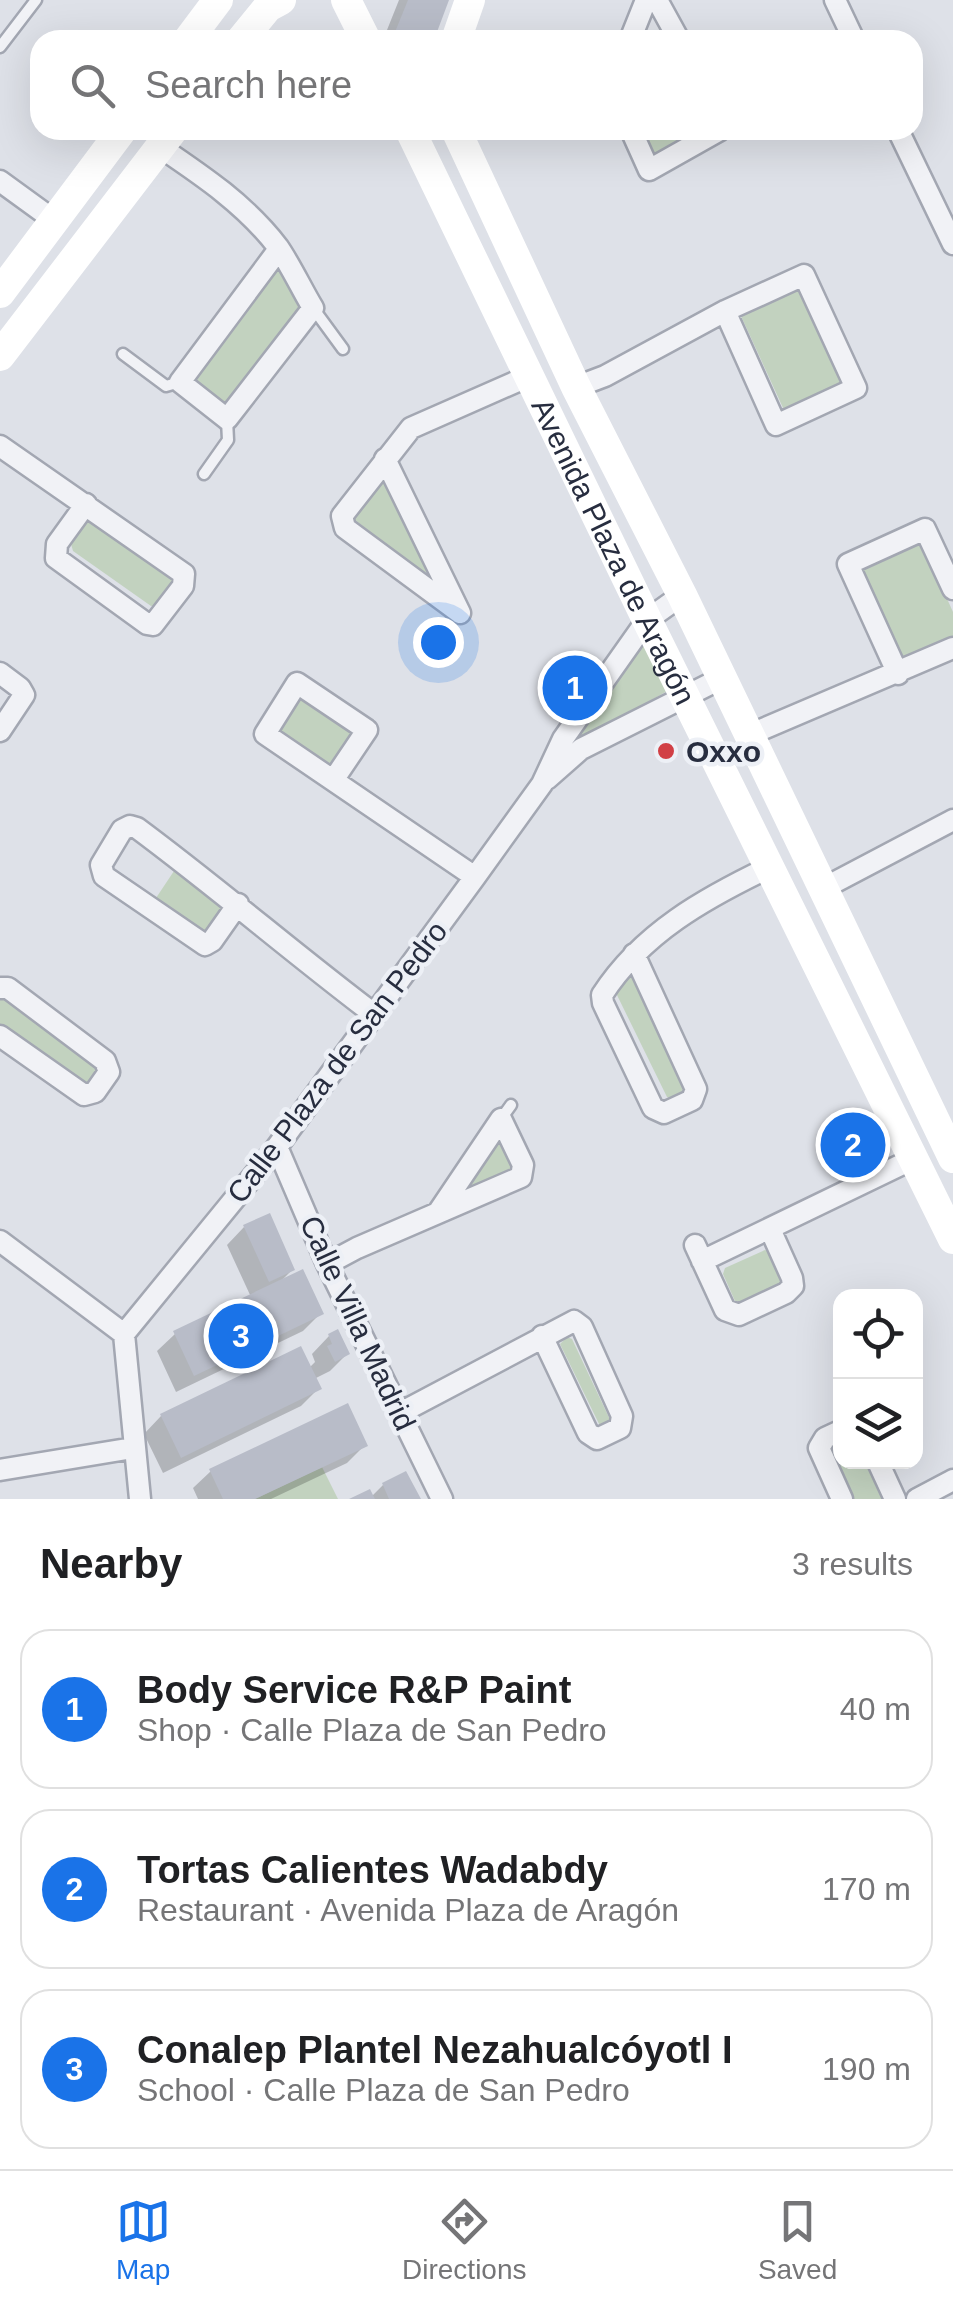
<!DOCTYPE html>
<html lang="en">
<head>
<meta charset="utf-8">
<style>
	body { margin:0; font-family:Helvetica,sans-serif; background:#f6f6f6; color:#202124 }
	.controls { position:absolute; right:30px; bottom:30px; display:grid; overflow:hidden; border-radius:20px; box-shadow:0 10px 40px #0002 }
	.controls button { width:90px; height:90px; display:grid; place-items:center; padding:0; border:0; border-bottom:2px solid #e0e0e0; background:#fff; color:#202124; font:50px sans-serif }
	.you { position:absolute; left:438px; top:642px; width:35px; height:35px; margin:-25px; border:8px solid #fff; border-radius:50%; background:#1a73e8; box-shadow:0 0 0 15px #1a73e833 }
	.badge { display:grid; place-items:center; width:65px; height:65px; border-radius:50%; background:#1a73e8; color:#fff; font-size:32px; font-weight:700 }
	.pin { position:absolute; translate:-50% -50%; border:5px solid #fff; box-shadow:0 2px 10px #0006 }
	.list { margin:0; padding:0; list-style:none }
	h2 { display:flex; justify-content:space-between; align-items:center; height:130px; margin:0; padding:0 40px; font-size:42px }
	h2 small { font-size:32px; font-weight:400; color:#757577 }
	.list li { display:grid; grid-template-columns:65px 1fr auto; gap:30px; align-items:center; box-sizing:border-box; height:160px; margin:0 20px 20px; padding:0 20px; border:2px solid #e0e0e0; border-radius:30px }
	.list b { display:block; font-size:38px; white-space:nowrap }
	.list p { margin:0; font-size:32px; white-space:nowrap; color:#757577 }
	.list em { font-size:32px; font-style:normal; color:#757577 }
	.icon { flex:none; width:55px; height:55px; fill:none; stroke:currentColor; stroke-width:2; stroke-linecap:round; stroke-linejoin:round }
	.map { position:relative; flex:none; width:953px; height:1499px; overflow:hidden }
	.search { position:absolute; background:#fff; box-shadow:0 10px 40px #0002; left:30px; right:30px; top:30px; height:110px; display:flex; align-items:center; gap:25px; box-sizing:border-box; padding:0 35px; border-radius:30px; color:#757577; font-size:38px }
	.sheet { height:670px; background:#fff }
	nav { display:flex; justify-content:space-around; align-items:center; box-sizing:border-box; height:140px; border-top:2px solid #e0e0e0; background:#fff; font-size:28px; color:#757577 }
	nav a { display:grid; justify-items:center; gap:5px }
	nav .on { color:#1a73e8 }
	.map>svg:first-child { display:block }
</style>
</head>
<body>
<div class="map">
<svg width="953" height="1499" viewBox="0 0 953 1499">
	<rect width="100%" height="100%" fill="#dee1e8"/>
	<!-- green -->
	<path fill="#c2d2bf" d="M643,130H701L656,156Z
		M274,269H281L300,311L228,406L191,379Z
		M800,289L843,384L784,410L741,316Z
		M386,476L429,567L428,572H423L352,518Z
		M93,518L172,574L174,583L159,605L151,606L73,551L71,544L87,520Z
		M921,541L953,612V641L906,663L862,568Z
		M644,638L669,690L578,742L575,741Z
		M302,698L355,733L333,766L279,731Z
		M174,871L228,906L205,939L152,904Z
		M630,973L683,1089L681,1097L674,1100L667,1097L615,991Z
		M4,995L104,1069L88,1090L0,1025V1000Z
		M503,1137L514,1169L471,1188L467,1187L499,1138Z
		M765,1250L771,1253L782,1280L778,1287L742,1303L735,1301L723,1274L725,1268Z
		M567,1337L572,1339L613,1426L602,1430L560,1344Z
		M840,1440V1462H872L886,1499H848L826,1450Z
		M322,1467L338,1499H255Z"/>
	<!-- shadow -->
	<path fill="#0003" d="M399,0H447L431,40H383Z
		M244,1227L292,1270L280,1282L321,1313L303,1331L176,1392L157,1351L175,1334L251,1297L227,1245Z
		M329,1336L347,1354L330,1371L314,1379L319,1388L301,1406L163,1473L144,1434L161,1416L309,1368L315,1362L312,1354Z
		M365,1445L347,1463L271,1499H198L193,1488L211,1471Z
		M383,1485L418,1499H354L371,1497Z"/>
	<!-- building -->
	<path fill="#b8bcc8" d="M408,0H449L434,40H417L395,32Z
		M270,1213L295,1270L269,1282L243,1225Z
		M303,1269L324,1314L194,1376L173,1331Z
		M338,1329L350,1354L335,1362L327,1346L332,1344L328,1334Z
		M301,1346L322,1389L181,1458L160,1414Z
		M348,1403L368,1446L255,1499H223L209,1469Z
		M406,1471L421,1499H389L382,1483Z
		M370,1489L375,1499H349Z"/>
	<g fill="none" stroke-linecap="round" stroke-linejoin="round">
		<defs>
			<path id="lane" d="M0,47L36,0
				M313,308L343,349
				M123,354L166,386L180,382
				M204,474L228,440L227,420
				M501,1119L511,1105"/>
			<path id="street" d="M657,0L679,40
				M835,0L854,40
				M630,40L646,0
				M631,130L649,170L720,130
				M898,130L953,244
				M160,147C203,176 246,205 278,247C291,266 301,288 313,308L227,419L180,382L279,249
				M0,181L55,221
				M576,387L605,376L725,311L804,275L856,388L776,425L725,311
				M0,446L184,574L183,586L153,625L147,624L56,558L57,544L86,504
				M385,459L460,613
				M460,613L345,528L342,516L411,428L529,376
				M0,673L20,688L24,695L0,731
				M898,674L848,564L925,529L953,589
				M749,735L953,648
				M334,779L367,730L297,683L265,734L475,877
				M547,779L581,749L722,678
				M822,889L953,820
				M238,904L212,941L205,945L104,876L101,865L122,830L130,826L137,828C218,888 294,954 375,1015
				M634,954L696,1089L692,1100L664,1113L653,1108L603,1003L602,995C642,933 705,898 770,867
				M0,988H8L105,1061L109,1072L95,1092L84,1095L0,1036
				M277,1147L327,1264L442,1499
				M439,1211L501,1119
				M0,1241L124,1334
				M695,1245L725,1310L739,1315L786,1293L793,1286L792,1278L770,1229
				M702,1261L915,1158
				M327,1264L357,1248L521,1177L523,1165L501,1119
				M124,1334L277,1147L475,877L542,784L563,739L647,620L682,595
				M124,1334L140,1499
				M400,1413L574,1321L582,1327L622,1416L620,1428L597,1439L588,1433L542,1336
				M840,1431L825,1438L819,1448L842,1499
				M878,1462L895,1499
				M0,1470L133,1448
				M917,1499L953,1480"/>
		</defs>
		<!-- lane casing -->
		<use href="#lane" stroke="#a3a7b2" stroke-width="15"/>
		<!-- street casing -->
		<use href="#street" stroke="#a3a7b2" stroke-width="25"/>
		<!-- lane -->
		<use href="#lane" stroke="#f1f2f6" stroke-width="10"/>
		<!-- street -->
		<use href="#street" stroke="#f1f2f6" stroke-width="20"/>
		<!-- secondary -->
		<g stroke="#fff" stroke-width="30">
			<path d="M346,0L366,40"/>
			<path d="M188,40L218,0"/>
			<path d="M241,40L268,7L281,0"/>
			<path d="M456,40L470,0"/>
			<path id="s1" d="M410,130L647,620L953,1239"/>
			<path d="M456,130L576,387L682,595L953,1158"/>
			<path d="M0,293L122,130"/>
			<path d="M0,356L173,130"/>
		</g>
	</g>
	<!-- markers -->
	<circle fill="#d13f45" stroke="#edf0f6" stroke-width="4" cx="666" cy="751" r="10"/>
	<g text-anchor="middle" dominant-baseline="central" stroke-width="9" stroke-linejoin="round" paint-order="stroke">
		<!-- street labels -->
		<g font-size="30" fill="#272d3f" stroke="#edf0f6">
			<text stroke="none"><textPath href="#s1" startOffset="468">Avenida Plaza de Aragón</textPath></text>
			<text transform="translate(337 1062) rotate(-53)">Calle Plaza de San Pedro</text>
			<text transform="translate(358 1323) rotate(65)">Calle Villa Madrid</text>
		</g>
		<!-- poi labels -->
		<g font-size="30" font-weight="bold" fill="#272d3f" stroke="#edf0f6" text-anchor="start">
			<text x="686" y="751">Oxxo</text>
		</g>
	</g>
</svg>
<div class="controls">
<button><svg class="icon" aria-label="locate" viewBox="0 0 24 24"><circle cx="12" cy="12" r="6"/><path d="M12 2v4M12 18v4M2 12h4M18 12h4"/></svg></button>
<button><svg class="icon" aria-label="layers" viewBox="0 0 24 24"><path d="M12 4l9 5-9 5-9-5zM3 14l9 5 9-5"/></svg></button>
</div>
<div class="you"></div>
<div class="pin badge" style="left:575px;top:688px">1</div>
<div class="pin badge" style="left:853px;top:1145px">2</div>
<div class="pin badge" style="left:241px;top:1336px">3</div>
<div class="search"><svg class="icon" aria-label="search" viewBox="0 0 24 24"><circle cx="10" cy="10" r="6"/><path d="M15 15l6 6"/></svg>Search here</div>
</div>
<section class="sheet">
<h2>Nearby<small>3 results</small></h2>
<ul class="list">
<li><span class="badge">1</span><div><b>Body Service R&amp;P Paint</b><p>Shop · Calle Plaza de San Pedro</p></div><em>40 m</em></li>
<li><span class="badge">2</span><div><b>Tortas Calientes Wadabdy</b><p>Restaurant · Avenida Plaza de Aragón</p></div><em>170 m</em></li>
<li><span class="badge">3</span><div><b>Conalep Plantel Nezahualcóyotl I</b><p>School · Calle Plaza de San Pedro</p></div><em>190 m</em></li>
</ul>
</section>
<nav>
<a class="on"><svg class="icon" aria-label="map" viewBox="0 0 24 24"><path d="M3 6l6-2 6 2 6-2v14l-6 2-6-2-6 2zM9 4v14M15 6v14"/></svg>Map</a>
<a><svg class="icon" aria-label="directions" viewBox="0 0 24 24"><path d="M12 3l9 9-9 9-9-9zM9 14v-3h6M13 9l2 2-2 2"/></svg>Directions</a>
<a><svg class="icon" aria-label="saved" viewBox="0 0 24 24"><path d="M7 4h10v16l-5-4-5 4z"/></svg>Saved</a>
</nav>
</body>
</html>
